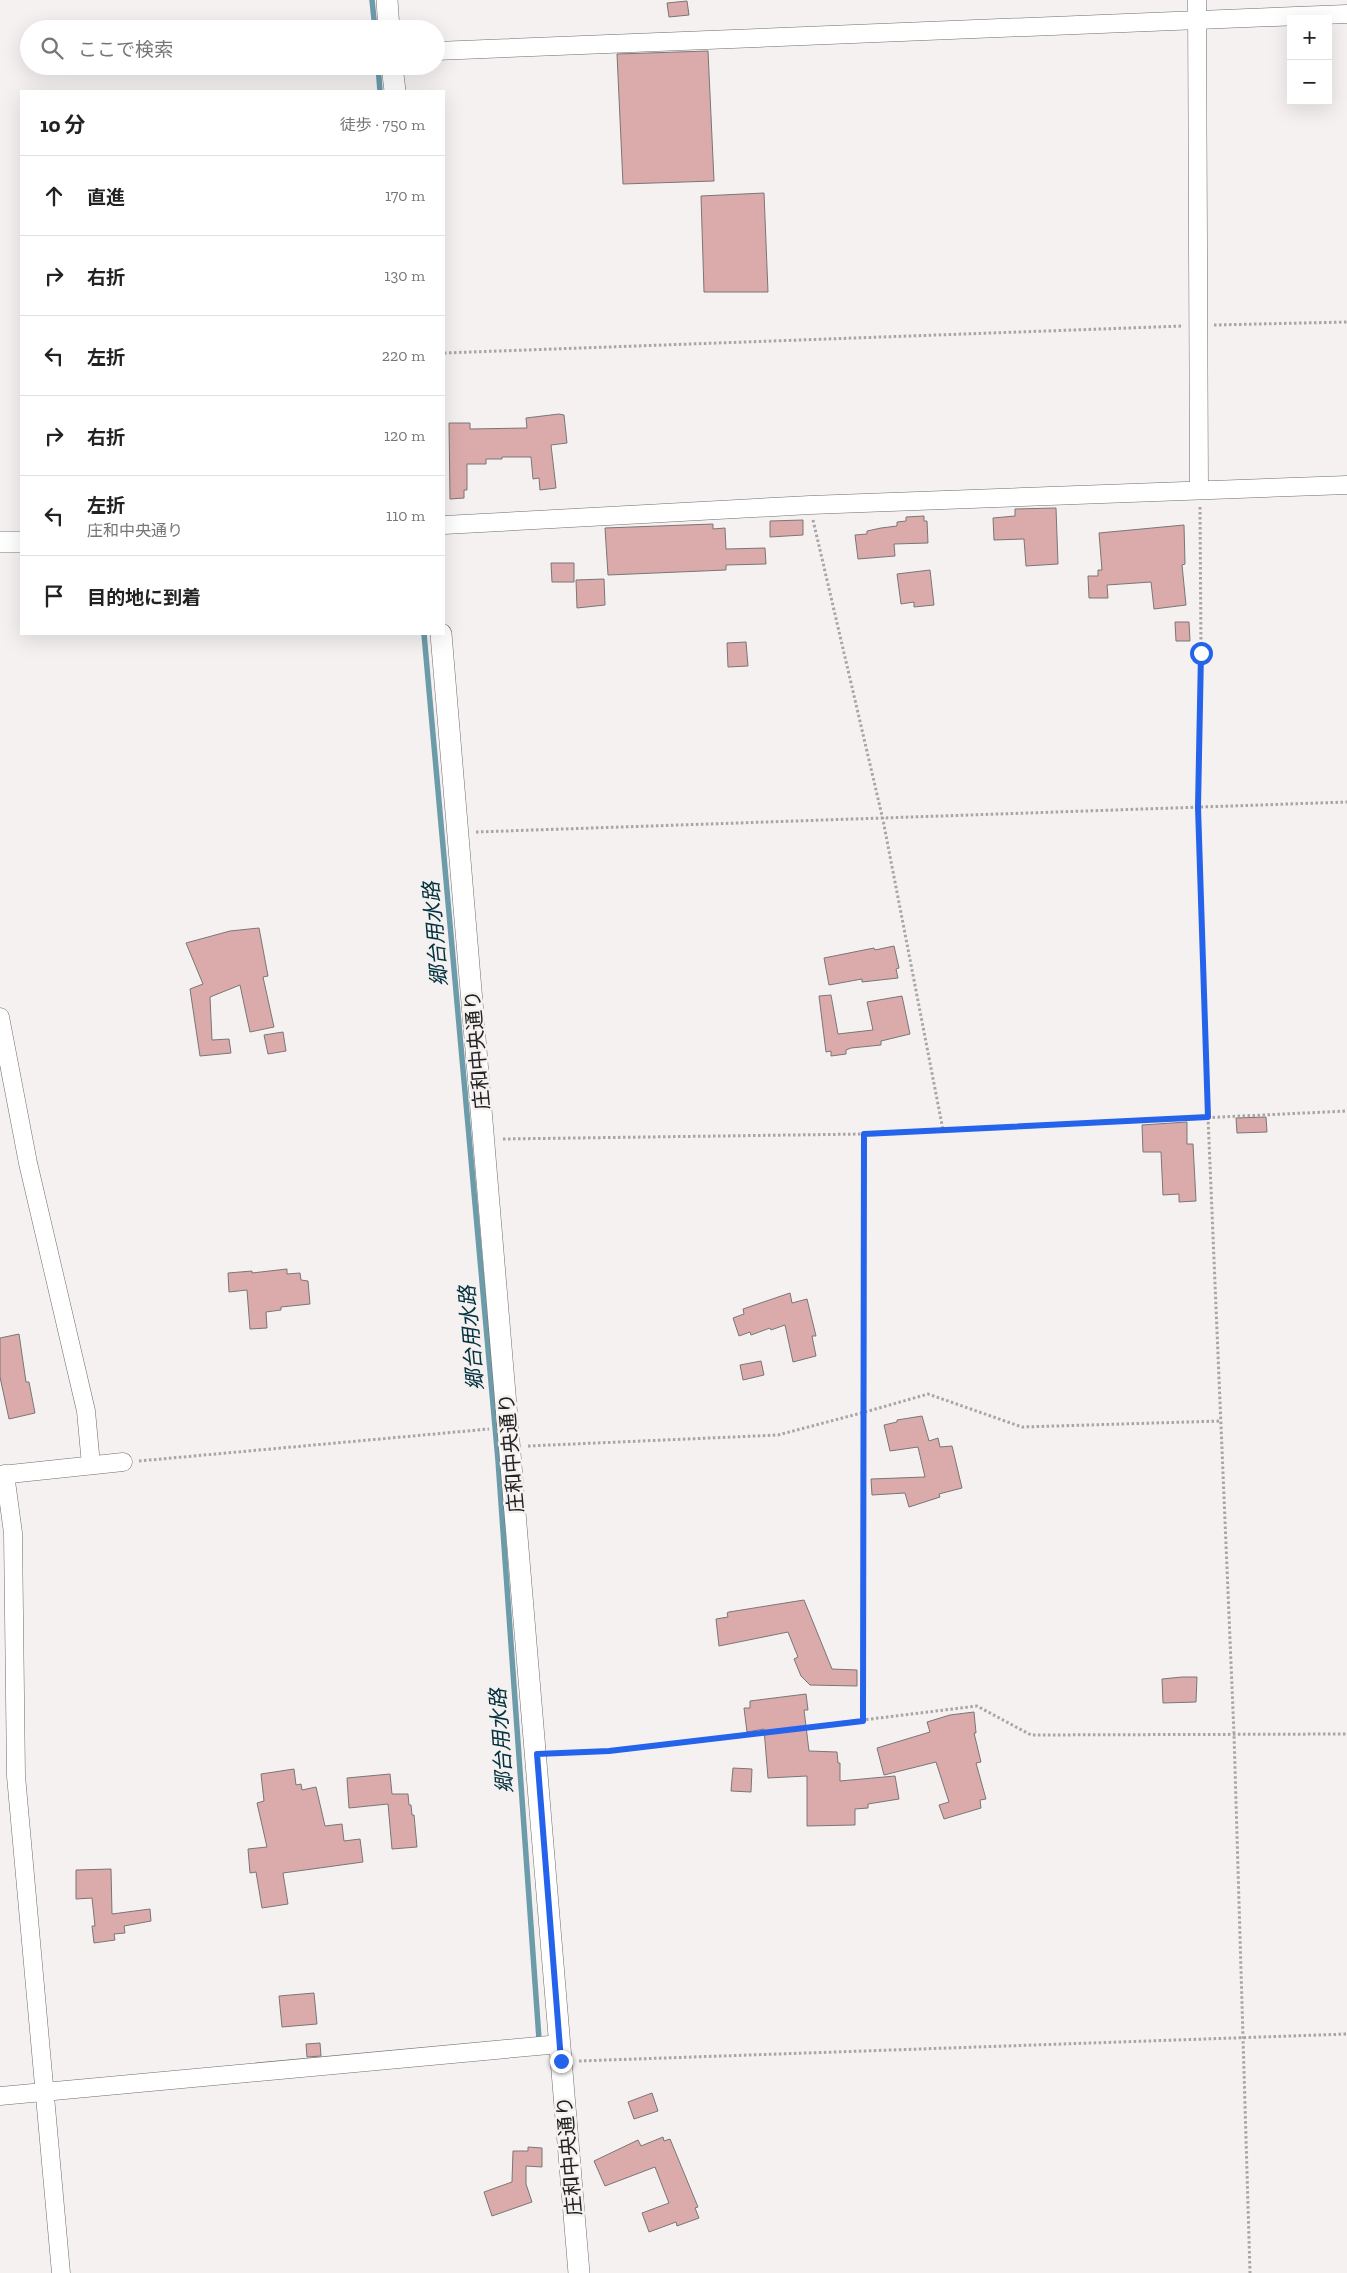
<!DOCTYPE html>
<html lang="ja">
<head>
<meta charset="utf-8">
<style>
	body { margin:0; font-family:"Zilla Slab","Noto Sans JP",serif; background:#f6f6f6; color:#222 }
	.controls { position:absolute; right:15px; top:15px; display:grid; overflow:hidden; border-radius:0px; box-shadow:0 5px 20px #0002 }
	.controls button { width:45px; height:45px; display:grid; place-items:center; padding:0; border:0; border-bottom:1px solid #e0e0e0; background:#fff; color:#222; font:25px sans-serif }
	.stop { position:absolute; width:15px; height:15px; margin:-11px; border:4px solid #2563eb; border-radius:50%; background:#fff }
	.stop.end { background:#2563eb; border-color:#fff; box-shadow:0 1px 5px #0008 }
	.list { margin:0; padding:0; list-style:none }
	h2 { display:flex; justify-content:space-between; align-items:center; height:65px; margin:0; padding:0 20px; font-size:21px }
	h2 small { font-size:16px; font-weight:400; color:#767676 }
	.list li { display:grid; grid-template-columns:32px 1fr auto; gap:15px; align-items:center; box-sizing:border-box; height:80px; padding:0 20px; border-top:1px solid #e0e0e0 }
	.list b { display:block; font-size:19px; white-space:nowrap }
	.list p { margin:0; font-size:16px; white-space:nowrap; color:#767676 }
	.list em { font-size:16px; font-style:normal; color:#767676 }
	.icon { flex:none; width:28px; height:28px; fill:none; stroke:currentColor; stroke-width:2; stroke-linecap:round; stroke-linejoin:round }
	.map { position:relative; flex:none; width:1347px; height:2273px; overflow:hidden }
	.search { position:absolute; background:#fff; box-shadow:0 5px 20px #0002; left:20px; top:20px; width:425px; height:55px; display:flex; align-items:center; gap:12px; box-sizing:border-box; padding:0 18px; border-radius:28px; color:#767676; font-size:19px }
	.panel { position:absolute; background:#fff; box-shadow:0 5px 20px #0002; left:20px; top:90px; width:425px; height:545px; border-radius:0px }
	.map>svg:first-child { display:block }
</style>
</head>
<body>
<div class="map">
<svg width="1347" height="2273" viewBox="0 0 1347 2273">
	<rect width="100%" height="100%" fill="#f5f1f1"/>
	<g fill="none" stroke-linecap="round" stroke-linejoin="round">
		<!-- stream -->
		<path stroke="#6c9baa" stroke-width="5.5" d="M372,0L375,29
			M378,66L380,91
			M424,634L498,1460L539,2039"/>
	</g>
	<!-- building -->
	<path fill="#daabaa" stroke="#7a7676" d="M687,1L689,15L669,17L667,3Z
		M708,51L714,181L623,184L617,54Z
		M764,193L768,292H704L701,196Z
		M559,414L564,415L567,443L551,445L556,488L540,490L539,478L533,479L531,457H502V459H486V464H467V490H464V498L450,499L449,423H470V429L527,428L526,418Z
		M1056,508L1058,564L1026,566L1024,539L994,540L993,518L1015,516V509Z
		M924,516V521H927L928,543L894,544L895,556L858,559L855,535L867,534V531L881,528L897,526V522L906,521V517Z
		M803,520V535L770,537V521Z
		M713,524V529L725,528L726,549L765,548L766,564L726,565V570L608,575L605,528Z
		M1184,525L1185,564L1182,565L1186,605L1154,609L1151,582L1107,585L1108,598H1089L1088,576H1098V570H1102L1099,533Z
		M551,563H574V582H552Z
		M930,570L934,605L914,607V602L901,604L897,574Z
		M604,579L605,605L577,608L576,580Z
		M1175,622H1189L1190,641H1176Z
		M746,642L748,666L728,667L727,643Z
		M259,928L268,976L263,977L274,1027L250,1032L240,985L210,997L212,1040L229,1039L231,1053L200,1056L190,989L203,984L186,943L230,931Z
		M894,946L899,968L896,969L898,978L862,982V979L829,985L824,958L874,948L875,950Z
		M831,995L838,1034L873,1030L867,1002L902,996L910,1034L881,1041V1045L851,1048L846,1050V1054L831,1056V1051L826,1052L819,996Z
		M283,1032L286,1051L268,1054L264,1035Z
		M1266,1117L1267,1132L1237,1133L1236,1118Z
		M1187,1122V1144H1193L1196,1201L1179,1202V1194L1163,1195L1161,1152H1143L1142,1125Z
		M287,1269V1274L300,1273L301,1280L308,1281L310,1304L281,1307V1310L266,1312L267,1328L250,1329L247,1290L229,1292L228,1273L252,1271V1273Z
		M790,1293L792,1303L807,1299L816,1336H812L816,1356L793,1362L785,1325L771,1330L770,1328L751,1335L750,1332L739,1336L733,1318L744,1314L743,1309Z
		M19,1334L26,1382H29L35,1413L9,1419L0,1377V1338Z
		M761,1361L764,1375L743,1380L740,1365Z
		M922,1416L929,1441L938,1438L940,1447L952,1446L962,1488L939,1494L940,1497L909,1507L905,1493L872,1495L871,1479L925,1477L918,1447L890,1451L884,1425L897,1422V1420Z
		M804,1600L832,1669L857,1670V1686L810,1685L801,1676L794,1659L798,1657L788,1632L719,1646L716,1619L728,1617L727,1613L729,1612Z
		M1182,1677H1197L1196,1702L1163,1703L1162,1679Z
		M806,1694L808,1710H804L809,1751L837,1752L838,1763H840V1781L895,1776L899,1799L868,1804V1808L855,1809V1825L807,1826V1776L768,1778L764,1729L747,1732L744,1708H750V1701Z
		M974,1712L976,1733H974L981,1762L976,1763L986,1799L980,1800L981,1808L944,1819L939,1805L949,1802L936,1762L884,1775L877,1748L930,1732L927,1722L950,1715Z
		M733,1768L752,1769L751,1792L731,1791Z
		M294,1769L296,1785L301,1784L302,1790L316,1787L325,1826L342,1824L344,1841L360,1839L363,1862L283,1873L288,1904L262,1908L256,1872L250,1873L248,1849L267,1847L257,1803L264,1801L261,1774Z
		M390,1774L392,1794H408L409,1805H411L412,1815H414L417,1847L392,1849L388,1804L349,1808L347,1778Z
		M111,1869L112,1914L150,1909L151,1921L124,1926L125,1933L114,1934L115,1940L94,1943L92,1926H95L92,1898L76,1899V1870Z
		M314,1993L317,2024L282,2027L279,1996Z
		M320,2043L321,2056L307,2057L306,2044Z
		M652,2093L658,2111L634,2119L628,2102Z
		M663,2137L664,2141L670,2139L698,2207L695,2208L699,2218L677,2226L676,2222L649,2232L642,2213L669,2203L655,2167L605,2186L594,2161L638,2140L641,2146Z
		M528,2147L542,2148V2167L526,2166V2184L532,2202L492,2216L484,2192L512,2182L513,2151H528Z"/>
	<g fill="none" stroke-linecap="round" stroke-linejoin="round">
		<defs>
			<path id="minor" d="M1197,0L1199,490
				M436,51L1347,14
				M444,525L810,505L1347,485
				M0,1017L28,1163L86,1411L91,1465
				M5,1474L13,1533L16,1776L61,2273
				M0,1475L123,1462
				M0,2096L560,2044"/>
			<path id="tertiary" d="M387,0L389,29
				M392,66L395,91
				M0,542H21
				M441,634L579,2273"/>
		</defs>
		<!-- minor casing -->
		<use href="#minor" stroke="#706c6c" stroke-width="19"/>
		<!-- tertiary casing -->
		<use href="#tertiary" stroke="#706c6c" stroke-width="22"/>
		<!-- path -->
		<path stroke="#a8a5a5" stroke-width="3" stroke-dasharray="2.5 2.5" stroke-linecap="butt" d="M1214,325L1347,322
			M444,353L1183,326
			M1200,507L1201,653L1199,807L1208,1117L1234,1734L1250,2273
			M813,520L883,820L943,1130
			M476,832L1347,802
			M503,1139L864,1134L1347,1111
			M528,1446L778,1435L865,1412L928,1394L1022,1427L1221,1421
			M139,1461L489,1429
			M863,1721L864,1134
			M553,1753L609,1751L977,1706L1031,1735L1347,1734
			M579,2061L1347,2034"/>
		<!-- minor -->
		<use href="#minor" stroke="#fff" stroke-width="18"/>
		<!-- tertiary -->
		<use href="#tertiary" stroke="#fff" stroke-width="21"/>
	</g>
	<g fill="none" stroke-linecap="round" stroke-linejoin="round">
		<!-- route -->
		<path stroke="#2563eb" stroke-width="6" d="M561,2061L537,1754L609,1751L863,1721L864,1134L1208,1117L1198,807L1201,653"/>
	</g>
	<g text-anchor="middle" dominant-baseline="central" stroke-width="5" stroke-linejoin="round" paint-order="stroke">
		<!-- street labels -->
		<g font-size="20" fill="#232222" stroke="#f5f1f1">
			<text transform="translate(477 1050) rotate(-95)">庄和中央通り</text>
			<text transform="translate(511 1453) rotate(-95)">庄和中央通り</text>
			<text transform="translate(569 2156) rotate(-95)">庄和中央通り</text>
		</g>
		<!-- water labels -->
		<g font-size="21" font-style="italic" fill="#03323e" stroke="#f5f1f1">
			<text transform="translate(435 934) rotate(-95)">郷台用水路</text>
			<text transform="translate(471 1338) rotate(-95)">郷台用水路</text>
			<text transform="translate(501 1741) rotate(-94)">郷台用水路</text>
		</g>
	</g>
</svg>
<div class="controls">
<button>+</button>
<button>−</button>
</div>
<div class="stop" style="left:1201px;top:653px"></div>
<div class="stop end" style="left:561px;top:2061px"></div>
<div class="search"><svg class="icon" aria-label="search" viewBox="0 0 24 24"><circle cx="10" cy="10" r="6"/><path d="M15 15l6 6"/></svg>ここで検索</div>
<section class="panel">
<h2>10 分<small>徒歩 · 750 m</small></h2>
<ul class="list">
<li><svg class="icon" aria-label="ahead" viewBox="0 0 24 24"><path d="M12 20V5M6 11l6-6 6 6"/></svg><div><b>直進</b></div><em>170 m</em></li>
<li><svg class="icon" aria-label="right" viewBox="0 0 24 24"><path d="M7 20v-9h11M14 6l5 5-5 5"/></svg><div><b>右折</b></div><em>130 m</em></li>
<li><svg class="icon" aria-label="left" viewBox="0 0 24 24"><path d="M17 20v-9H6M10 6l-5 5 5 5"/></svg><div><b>左折</b></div><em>220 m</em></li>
<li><svg class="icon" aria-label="right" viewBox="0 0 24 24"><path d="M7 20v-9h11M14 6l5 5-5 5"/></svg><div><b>右折</b></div><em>120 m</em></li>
<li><svg class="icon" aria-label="left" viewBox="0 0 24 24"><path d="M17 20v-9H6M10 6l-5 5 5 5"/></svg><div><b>左折</b><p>庄和中央通り</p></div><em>110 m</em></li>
<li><svg class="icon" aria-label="arrive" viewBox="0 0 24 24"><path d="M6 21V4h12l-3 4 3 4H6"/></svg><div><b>目的地に到着</b></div></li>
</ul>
</section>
</div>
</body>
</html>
